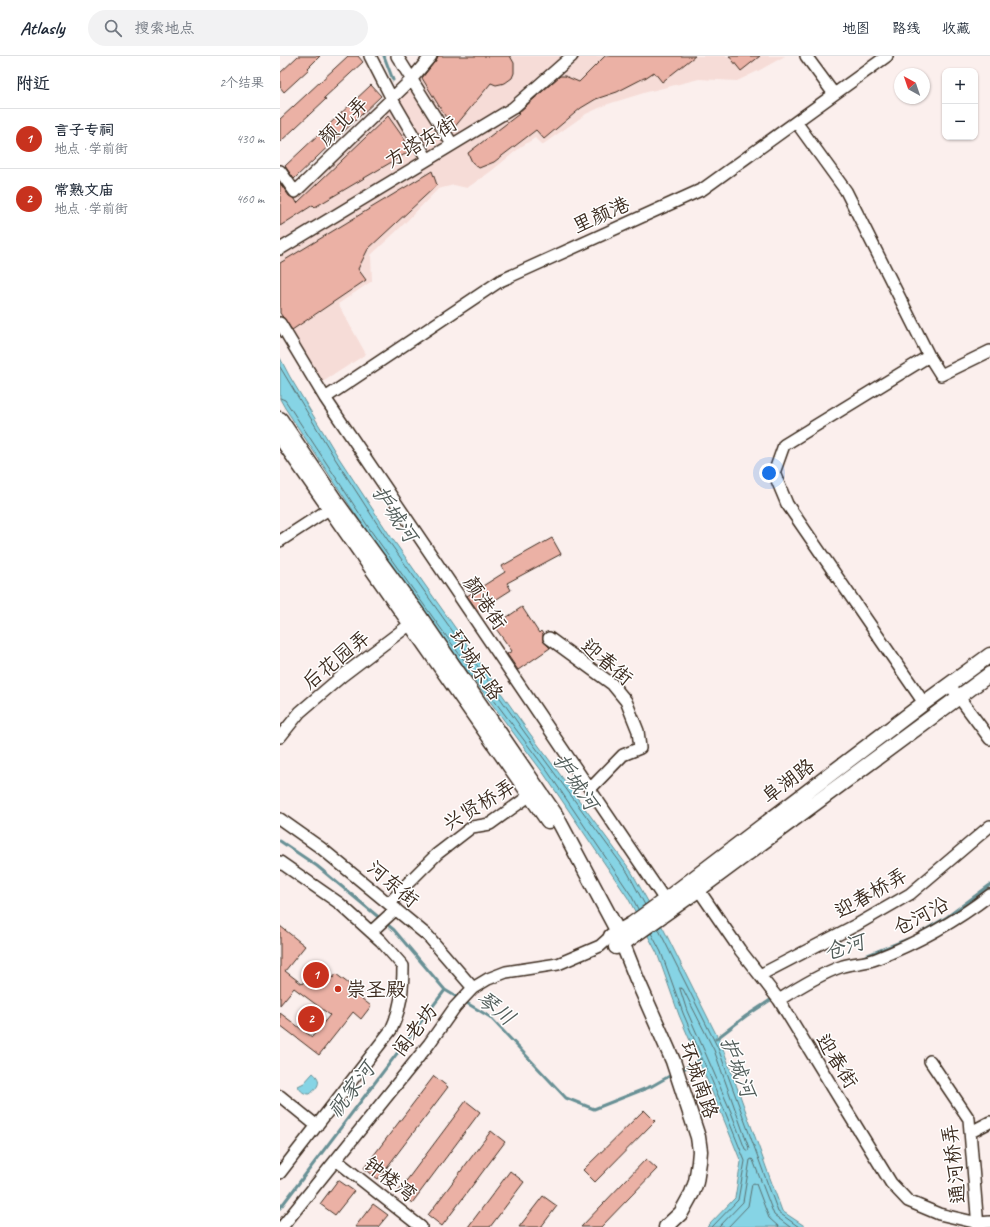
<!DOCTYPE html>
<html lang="zh">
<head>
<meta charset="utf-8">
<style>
	body { margin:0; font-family:Caveat,"LXGW WenKai TC",sans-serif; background:#f2f2f3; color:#1f2937 }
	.controls { position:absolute; right:12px; top:12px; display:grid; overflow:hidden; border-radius:8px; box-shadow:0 1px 3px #0004 }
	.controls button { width:36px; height:36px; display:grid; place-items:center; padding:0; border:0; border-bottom:1px solid #e0e1e3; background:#fff; color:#1f2937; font:20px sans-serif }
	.compass { position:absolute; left:614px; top:12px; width:36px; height:36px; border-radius:50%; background:#fff; box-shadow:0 1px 3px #0004; rotate:320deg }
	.you { position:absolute; left:489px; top:417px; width:14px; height:14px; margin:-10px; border:3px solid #fff; border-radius:50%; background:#1a73e8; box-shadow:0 0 0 6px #1a73e833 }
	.badge { display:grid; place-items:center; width:26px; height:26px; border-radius:50%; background:#c8321e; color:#fff; font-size:13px; font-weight:700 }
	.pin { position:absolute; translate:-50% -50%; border:2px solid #fff; box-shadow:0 1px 4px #0006 }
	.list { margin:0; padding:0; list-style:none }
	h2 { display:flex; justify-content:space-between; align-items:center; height:52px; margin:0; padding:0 16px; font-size:17px }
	h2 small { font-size:13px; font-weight:400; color:#747a83 }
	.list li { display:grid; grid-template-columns:26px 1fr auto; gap:12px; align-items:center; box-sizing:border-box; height:60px; padding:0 16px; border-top:1px solid #e0e1e3 }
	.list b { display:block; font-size:15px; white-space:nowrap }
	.list p { margin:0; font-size:13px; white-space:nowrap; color:#747a83 }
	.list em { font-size:13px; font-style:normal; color:#747a83 }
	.icon { flex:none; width:22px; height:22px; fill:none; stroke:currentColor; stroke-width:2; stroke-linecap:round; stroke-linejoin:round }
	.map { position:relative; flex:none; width:710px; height:1171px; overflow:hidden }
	header { display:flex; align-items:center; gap:24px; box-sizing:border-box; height:56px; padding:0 20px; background:#fff; border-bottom:1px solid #e0e1e3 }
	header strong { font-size:19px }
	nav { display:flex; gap:22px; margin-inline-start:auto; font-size:14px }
	.search { width:280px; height:36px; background:#f2f2f3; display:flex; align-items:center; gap:10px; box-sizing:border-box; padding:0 14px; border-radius:22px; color:#747a83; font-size:15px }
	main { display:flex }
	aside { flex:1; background:#fff }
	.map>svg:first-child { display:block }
</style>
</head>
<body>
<header>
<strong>Atlasly</strong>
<div class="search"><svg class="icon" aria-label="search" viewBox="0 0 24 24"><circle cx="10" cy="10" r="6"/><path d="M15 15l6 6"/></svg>搜索地点</div>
<nav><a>地图</a><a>路线</a><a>收藏</a></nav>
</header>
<main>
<aside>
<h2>附近<small>2个结果</small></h2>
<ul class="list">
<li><span class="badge">1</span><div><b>言子专祠</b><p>地点 · 学前街</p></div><em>430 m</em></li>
<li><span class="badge">2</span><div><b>常熟文庙</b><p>地点 · 学前街</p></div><em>460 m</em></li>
</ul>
</aside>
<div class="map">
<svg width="710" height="1171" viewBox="0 0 710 1171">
	<rect width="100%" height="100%" fill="#fbefed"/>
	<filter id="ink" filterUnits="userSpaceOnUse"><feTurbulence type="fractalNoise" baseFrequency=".025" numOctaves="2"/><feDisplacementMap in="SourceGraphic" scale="8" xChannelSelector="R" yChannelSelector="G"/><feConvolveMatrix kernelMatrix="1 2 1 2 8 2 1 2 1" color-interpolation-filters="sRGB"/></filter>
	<g filter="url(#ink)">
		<!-- built -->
		<path fill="#f6dcd7" d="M152,0H505L478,15L457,25L419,23L367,36L328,48L306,58L262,89L255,82L242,90L210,116L187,132L174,129L158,133L120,172L91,199L92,225L58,248L86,298L38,329L0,268V113L17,137Z"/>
		<!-- water -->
		<path fill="#86d4e5" stroke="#689095" d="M0,302L10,321L57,399L109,478L248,675L351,815L384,874L442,990L502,1155L526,1171H427L455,1142L461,1106L442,1059L399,959L377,897L348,842L264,718L174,597L88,477L5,352L0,343Z
			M33,1017C42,1024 39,1031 30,1038C24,1038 21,1036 18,1030L24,1027Z"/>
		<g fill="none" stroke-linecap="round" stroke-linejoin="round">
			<!-- shore -->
			<path stroke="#596e6e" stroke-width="1" d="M0,311L54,401L105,480L245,677L348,817L365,849
				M0,342L5,344L91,475L177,595L268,716L351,839L358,853
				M378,872L438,992L498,1156L519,1171
				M371,877L381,896L403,957L446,1058L465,1105L458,1144L432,1171
				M400,932L403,933L434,994L469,1092L468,1095L465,1093L451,1056L407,955Z
				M439,1171L463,1146L470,1104L472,1103L473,1104L494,1159L510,1171
				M448,1171L468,1150L472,1128L474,1127L476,1128L489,1162L499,1171"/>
			<!-- stream -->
			<path stroke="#689095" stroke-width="3" d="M104,0L113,24
				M0,785L37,810L114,874L165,934L210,961L286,1042L314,1053L372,1030L393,1018
				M640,877L667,861L710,829
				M583,901L628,883
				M436,983L466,960L495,941
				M400,1015L421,1003
				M0,1152L165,934"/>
		</g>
		<!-- building -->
		<path fill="#ebb1a5" stroke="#3b2a1e" d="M18,0H40L28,12L29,13L4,36L0,31V17Z
			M68,0H78L83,6L44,42L46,43L0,86V63Z
			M158,0H230L234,7V17L232,22L225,27L216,29L211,27L173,73L142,22L156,4Z
			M325,0H415L382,26L374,16L365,22H364L337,36L316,43L301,52L264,83L256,74L214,106L199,112L192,106L188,97L239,58L238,57L280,20H285L299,26Z
			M449,0H480L461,15Z
			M91,29L101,40L14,123L5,110Z
			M108,60L132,94L35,151L33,149L0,170V127L9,140L15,143L17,147Z
			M152,115L157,129L88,193L78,213L86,224L12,274L0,257V207Z
			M272,482L281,498L227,527L231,534L198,555L187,540L225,516L222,510Z
			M242,551L259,577L261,575L263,578V585L270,592L238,614L227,598L232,595L214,570Z
			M0,870L25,890L5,915L22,928L37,909L53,922L56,918L73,931L71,934L91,950L81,963L73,956L39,999L0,969V957L32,981L50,959L14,932L0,949Z
			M154,1020L168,1031L98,1123L84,1112Z
			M186,1045L200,1056L132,1147L118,1136Z
			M364,1054L375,1065L315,1126L303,1114Z
			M211,1075L225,1086L162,1170L148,1159Z
			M366,1103L377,1113L321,1171H301Z
			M230,1115L244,1126L210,1171H188Z
			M58,1124L74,1135L55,1159L40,1148Z
			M263,1140L277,1150L261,1171H239Z
			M93,1148L108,1159L98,1171H75Z"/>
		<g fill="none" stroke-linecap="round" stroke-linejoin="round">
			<defs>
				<path id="minor" d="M90,0L112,43L147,103
					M117,0L172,88
					M526,0L554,38
					M516,66L566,135L649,300
					M0,115L15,136L131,24L151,0
					M0,193L233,52L292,0
					M0,267L45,342L385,844
					M45,342L220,225L423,133L607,0
					M0,485L49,453L55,446
					M269,582L332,628L346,645L358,675L360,692L343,699L310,733
					M669,628L710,683
					M644,647L507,448L494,417L504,389L649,300L661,319L710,295
					M0,681L20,656L62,620L137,563
					M0,763L41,792L148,880L193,932
					M0,806L59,847L101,885L123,910C123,933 121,953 111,974L0,1117
					M414,827L460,894L499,944L611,1127L628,1145L659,1158L698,1167L710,1166
					M109,848L125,830L157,798L192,771L210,768L256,735
					M91,876L116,853
					M480,919L578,868L630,838L710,770
					M499,944C519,931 540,918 563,910C574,907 586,907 596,903C637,887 675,866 710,839
					M650,1005L689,1063L698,1171
					M0,1040L37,1070
					M691,1076L710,1066
					M56,1104L141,1171
					M2,1171L149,988L175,951L193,932L208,923L226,916L278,908L320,890L330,881"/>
				<path id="major" d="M0,363L56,446L140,561L275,758L338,876L356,921L393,1005L418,1081L420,1095L419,1106L416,1126L412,1137L401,1157L386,1171
					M0,381L268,765
					M331,880L352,868L385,844L644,647L710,599
					M336,891L342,888L418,834L710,618"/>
			</defs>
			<!-- minor casing -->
			<use href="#minor" stroke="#3b2a1e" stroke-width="14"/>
			<!-- major casing -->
			<use href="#major" stroke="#3b2a1e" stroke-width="17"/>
			<!-- minor -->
			<use href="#minor" stroke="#fff" stroke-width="11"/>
			<!-- major -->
			<use href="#major" stroke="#fff" stroke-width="14"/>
		</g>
	</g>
	<!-- markers -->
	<circle fill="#c8321e" stroke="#fff" stroke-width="1.5" cx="58" cy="933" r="4"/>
	<g text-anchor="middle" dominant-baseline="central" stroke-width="3" stroke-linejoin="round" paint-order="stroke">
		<!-- street labels -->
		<g font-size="20" fill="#3b2a1e" stroke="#fff">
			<text transform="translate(63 65) rotate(-44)">颜北弄</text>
			<text transform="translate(141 86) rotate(-31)">方塔东街</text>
			<text transform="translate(321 159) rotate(-24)">里颜港</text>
			<text transform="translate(205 547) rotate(56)">颜港街</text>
			<text transform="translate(56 604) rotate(-39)">后花园弄</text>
			<text transform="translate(327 606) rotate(40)">迎春街</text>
			<text transform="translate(196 609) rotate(56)">环城东路</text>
			<text transform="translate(508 725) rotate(-37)">阜湖路</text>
			<text transform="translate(199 749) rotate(-31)">兴贤桥弄</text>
			<text transform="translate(113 828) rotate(40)">河东街</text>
			<text transform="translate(591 837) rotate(-30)">迎春桥弄</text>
			<text transform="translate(641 860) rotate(-28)">仓河沿</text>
			<text transform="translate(135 974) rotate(-53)">阁老坊</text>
			<text transform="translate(557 1005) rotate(58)">迎春街</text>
			<text transform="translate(419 1024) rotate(71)">环城南路</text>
			<text transform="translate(674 1108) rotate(-97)">通河桥弄</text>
			<text transform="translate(110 1123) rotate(38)">钟楼湾</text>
		</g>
		<!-- poi labels -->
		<g font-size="20" fill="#3b2a1e" stroke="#fff" text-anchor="start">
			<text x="66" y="933">崇圣殿</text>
		</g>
		<!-- water labels -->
		<g font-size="21" font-style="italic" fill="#525d5a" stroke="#fff">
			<text transform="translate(115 458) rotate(56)">护城河</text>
			<text transform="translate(296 726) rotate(56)">护城河</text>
			<text transform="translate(564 891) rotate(-18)">仓河</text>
			<text transform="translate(216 952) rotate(39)">琴川</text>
			<text transform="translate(458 1011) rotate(69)">护城河</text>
			<text transform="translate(71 1034) rotate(-53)">祝家河</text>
		</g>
	</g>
</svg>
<div class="controls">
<button>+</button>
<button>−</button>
</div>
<svg class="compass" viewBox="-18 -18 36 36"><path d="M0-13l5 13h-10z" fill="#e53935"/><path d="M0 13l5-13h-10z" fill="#747a83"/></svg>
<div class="you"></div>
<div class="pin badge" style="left:36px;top:919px">1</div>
<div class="pin badge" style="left:31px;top:963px">2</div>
</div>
</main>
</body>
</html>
